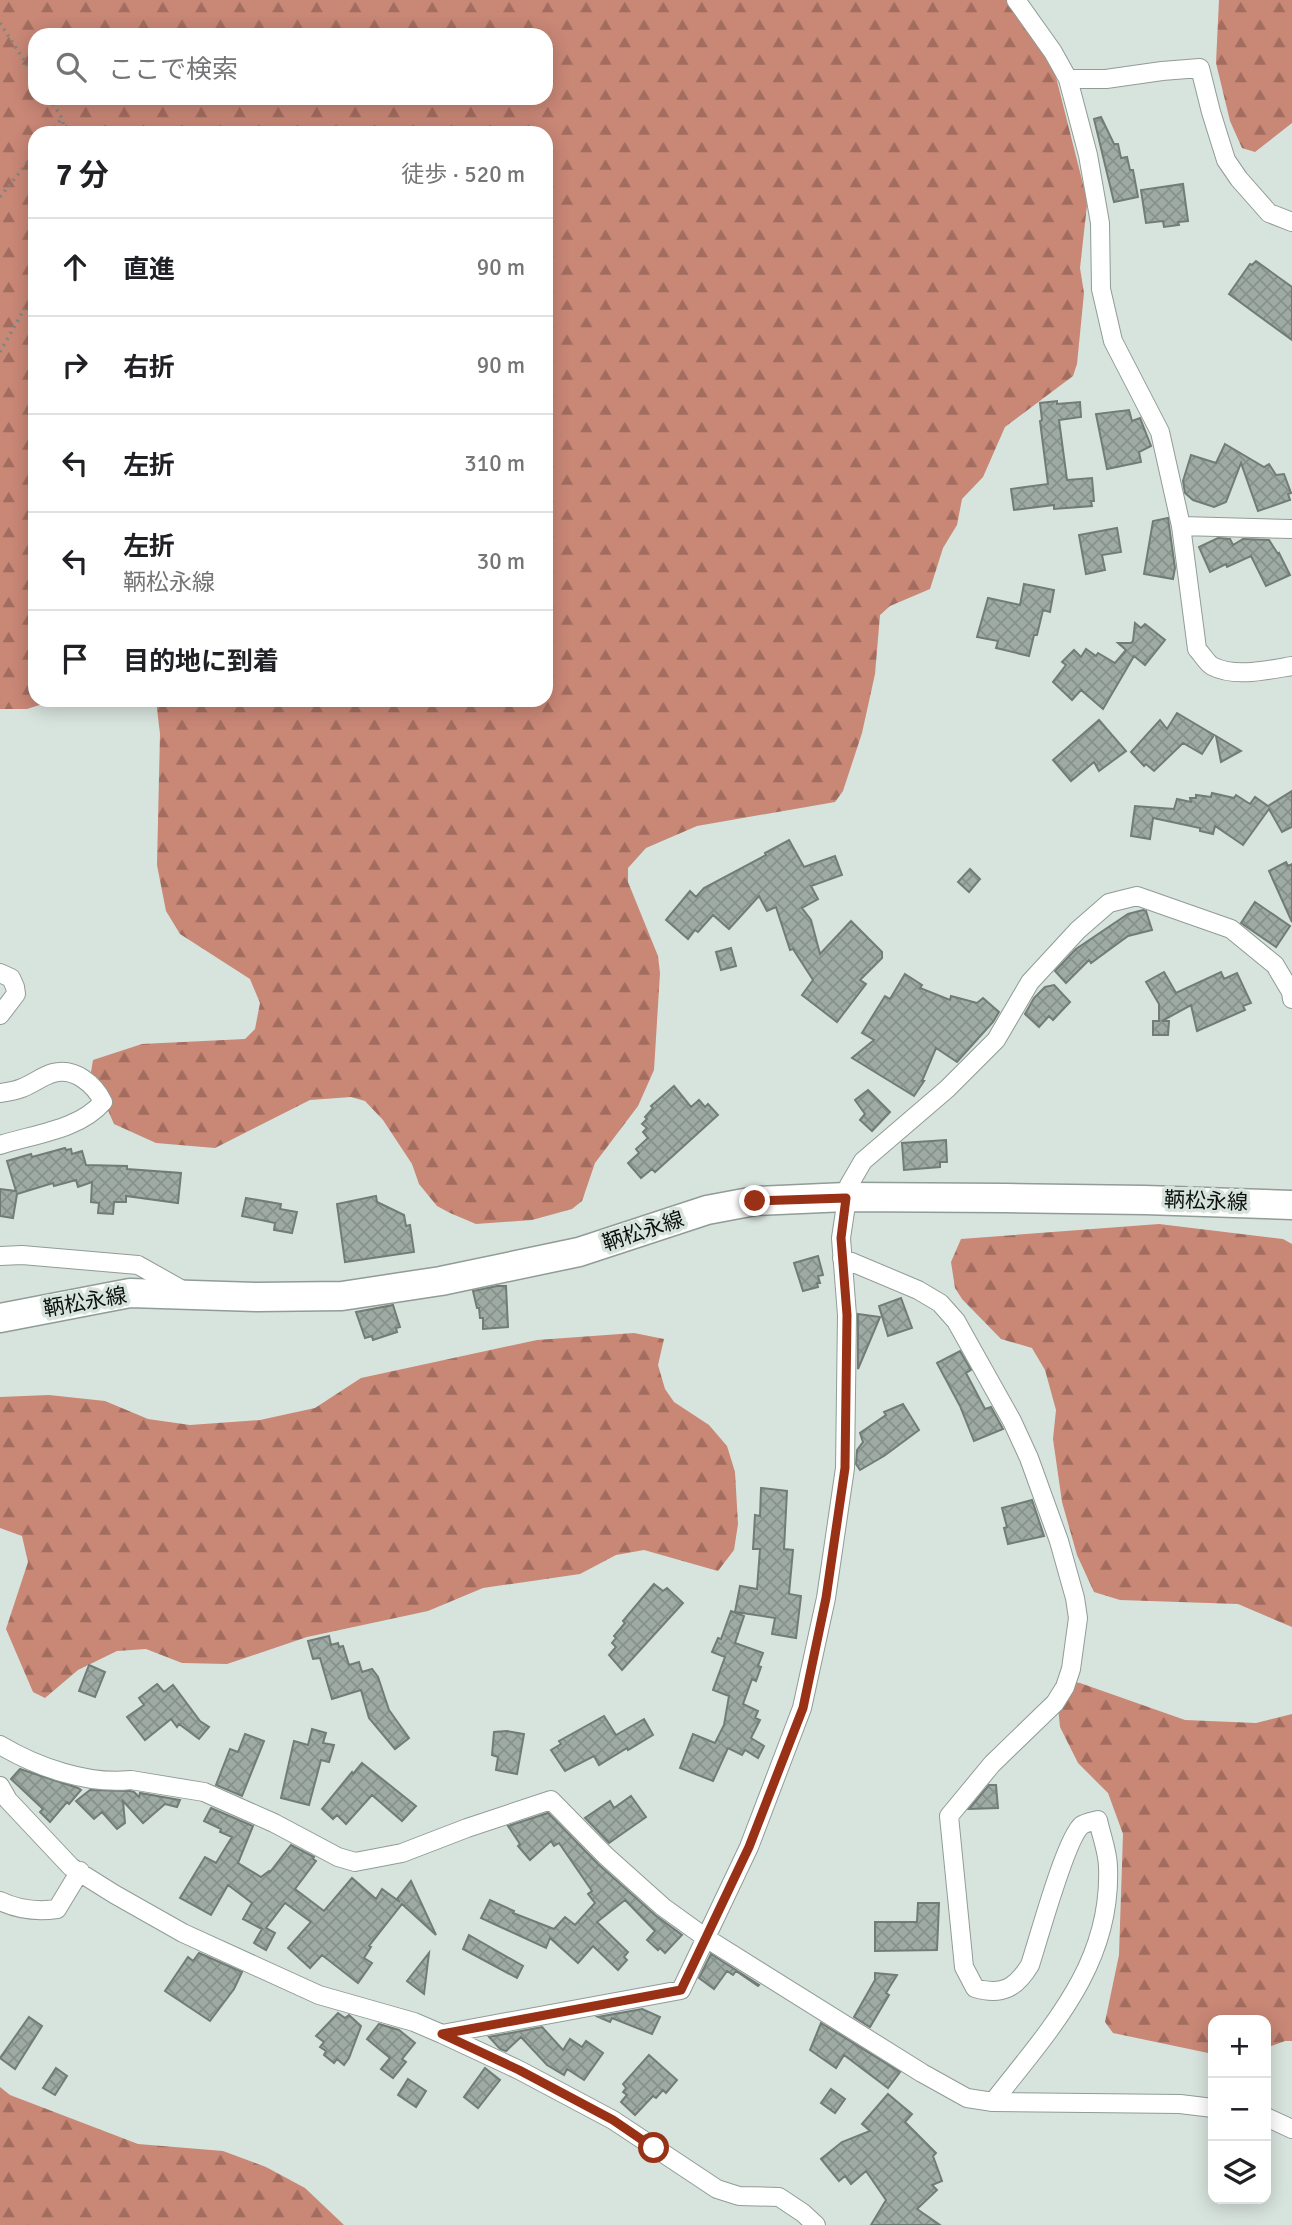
<!DOCTYPE html>
<html lang="ja">
<head>
<meta charset="utf-8">
<style>
	body { margin:0; font-family:Signika,"Noto Sans JP",sans-serif; background:#f2f2f2; color:#202124 }
	.controls { position:absolute; right:21px; bottom:21px; display:grid; overflow:hidden; border-radius:14px; box-shadow:0 4px 18px #0003 }
	.controls button { width:63px; height:63px; display:grid; place-items:center; padding:0; border:0; border-bottom:2px solid #e0e0e0; background:#fff; color:#202124; font:35px sans-serif }
	.stop { position:absolute; width:21px; height:21px; margin:-16px; border:5px solid #993116; border-radius:50%; background:#fff }
	.stop.end { background:#993116; border-color:#fff; box-shadow:0 2px 7px #0008 }
	.list { margin:0; padding:0; list-style:none }
	h2 { display:flex; justify-content:space-between; align-items:center; height:91px; margin:0; padding:0 28px; font-size:30px }
	h2 small { font-size:23px; font-weight:400; color:#757577 }
	.list li { display:grid; grid-template-columns:46px 1fr auto; gap:21px; align-items:center; box-sizing:border-box; height:98px; padding:0 28px; border-top:2px solid #e0e0e0 }
	.list b { display:block; font-size:26px; white-space:nowrap }
	.list p { margin:0; font-size:23px; white-space:nowrap; color:#757577 }
	.list em { font-size:23px; font-style:normal; color:#757577 }
	.icon { flex:none; width:38px; height:38px; fill:none; stroke:currentColor; stroke-width:2; stroke-linecap:round; stroke-linejoin:round }
	.map { position:relative; flex:none; width:1292px; height:2225px; overflow:hidden }
	.search { position:absolute; background:#fff; box-shadow:0 4px 18px #0003; left:28px; top:28px; width:525px; height:77px; display:flex; align-items:center; gap:18px; box-sizing:border-box; padding:0 24px; border-radius:21px; color:#757577; font-size:26px }
	.panel { position:absolute; background:#fff; box-shadow:0 4px 18px #0003; left:28px; top:126px; width:525px; height:581px; border-radius:21px }
	.map>svg:first-child { display:block }
</style>
</head>
<body>
<div class="map">
<svg width="1292" height="2225" viewBox="0 0 1292 2225">
	<defs>
		<pattern id="forest-firs" width="22" height="20" patternUnits="userSpaceOnUse" patternTransform="scale(1.75)"><rect width="22" height="20" fill="#c98776"/><path d="M5 1l3.5 6h-7zM16 11l3.5 6h-7z" fill="#a26d5f"/></pattern>
		<pattern id="building-cross-hatch" width="8" height="8" patternUnits="userSpaceOnUse" patternTransform="scale(1.75)"><rect width="8" height="8" fill="#9eaaa4"/><path d="M0 0l8 8M0 8l8-8" fill="none" stroke="#87918c"/></pattern>
	</defs>
	<rect width="100%" height="100%" fill="#d7e3dd"/>
	<!-- forest -->
	<path fill="url(#forest-firs)" fill-rule="evenodd" d="M0,0H1024L1055,73L1085,192L1087,205L1080,268L1084,293L1077,364L1073,376L1005,427L983,477L962,499L957,525L943,548L930,589L890,606L880,615L875,674L862,733L843,791L835,802L697,826L646,848L628,868V882L658,956L660,973L654,1070L638,1106L595,1163L582,1201L572,1209L532,1220L476,1224L450,1213L437,1206L419,1184L412,1164L383,1120L365,1101L351,1097L310,1100L215,1148L156,1143L114,1124L91,1072L93,1060L142,1044L245,1039L255,1029L260,1003L250,979L180,934L166,911L157,865L160,734L156,700H546V133H35V700H55L27,709H0ZM35,35H546V98H35Z
		M1219,0H1292V123L1255,152L1242,148L1230,121L1216,63Z
		M1159,1224L1283,1239L1292,1244V1627L1238,1604L1120,1600L1094,1592L1077,1555L1062,1502L1053,1439L1056,1410L1045,1370L1032,1348L1001,1339L962,1299L955,1288L951,1262L961,1239Z
		M634,1333L664,1339L658,1365L665,1389L674,1402L709,1425L727,1446L735,1472L738,1524L734,1550L718,1571L644,1550L616,1555L580,1574L483,1588L428,1611L307,1637L227,1664L182,1663L146,1649L117,1651L78,1670L45,1698L33,1692L6,1629L28,1562L22,1536L0,1528V1397L49,1395L105,1401L148,1419L190,1425L260,1420L315,1408L361,1378L537,1340Z
		M1068,1681L1080,1683L1185,1720L1256,1723L1292,1714V2041H1285L1266,2048V2020H1213V2054L1113,2033L1105,2022L1119,1955L1123,1834L1108,1793L1078,1763L1060,1727L1056,1686Z
		M0,2087L10,2095L138,2144L223,2151L266,2167L305,2188L344,2225H0Z"/>
	<!-- building -->
	<path fill="url(#building-cross-hatch)" stroke="#717c76" stroke-width="2" d="M1101,117L1114,144H1118L1121,158L1127,157L1130,170H1133L1138,197L1114,202L1094,119Z
		M1183,184L1188,221L1178,222L1179,225L1164,227L1163,221L1146,223L1141,190Z
		M1256,261L1292,287V340L1229,294L1250,264L1252,265Z
		M1057,401V404L1080,402L1081,417L1059,420L1067,480L1092,478L1094,501H1091L1092,506L1054,509V505L1014,510L1011,489L1048,484L1040,421L1042,420L1040,403Z
		M1129,410L1132,421L1140,418L1151,446L1139,452L1141,462L1107,469L1096,414Z
		M1225,444L1264,467L1269,464L1276,475L1284,474L1291,493L1288,494L1290,500L1258,511L1241,463L1226,502L1214,507L1193,500L1185,493L1183,481L1191,455L1216,463Z
		M1168,518L1175,568L1173,579L1144,574L1153,521Z
		M1117,528L1121,552L1102,555L1105,570L1086,574L1079,535Z
		M1218,538L1230,539L1233,545L1243,539L1269,540L1278,554L1279,553L1290,575L1266,586L1251,556L1227,567L1226,564L1210,572L1199,547Z
		M1024,584L1054,590L1050,612L1043,610L1037,635H1034L1029,656L996,648L998,641L977,637L988,598L1020,605Z
		M1135,623L1141,628L1145,624L1165,640L1145,665L1134,656L1103,709L1081,690L1072,700L1053,682L1066,665L1062,662L1074,650L1081,657L1086,649L1096,656L1098,653L1115,663L1126,650L1118,643H1131L1133,641Z
		M1177,713L1214,735L1202,754L1183,743L1154,771L1146,764L1144,766L1131,752L1160,720L1167,729Z
		M1099,720L1126,751L1099,771L1094,762L1071,781L1053,760Z
		M1216,736L1241,751L1221,762Z
		M1292,791V827L1282,832L1269,809L1243,845L1215,826L1213,834L1200,831V828L1153,818L1150,839L1131,836L1135,806L1174,809L1177,799L1191,802L1190,798H1196V795L1211,797L1212,793L1234,798L1236,795L1250,804L1255,797L1268,806Z
		M789,840L804,867L835,856L842,875L811,886L818,899L802,908L811,920L820,954L851,921L882,952V958L860,980L866,984L837,1022L802,995L813,980L793,949L790,950L776,907L767,911L759,896L729,929L713,915L698,932L695,930L688,939L666,920L690,891L696,897L704,888L766,855L765,853Z
		M1286,862L1288,866L1292,864V922L1269,871Z
		M970,869L980,879L969,892L958,882Z
		M1255,902L1290,926L1276,947L1241,923Z
		M1143,910L1146,911L1152,930L1128,936L1091,963L1089,960L1066,983L1055,971L1076,949L1128,914Z
		M731,948L736,966L721,970L716,952Z
		M1164,972L1176,993L1221,972L1224,979L1237,973L1251,1003L1243,1006L1245,1010L1197,1031L1191,1005L1162,1021H1169L1168,1035H1153V1021H1159V1004L1146,982Z
		M905,974L922,985L920,988L950,1000L951,996L977,1003L983,998L999,1012L993,1022L957,1062L936,1048L922,1081H924L914,1096L852,1058L874,1040L862,1033L885,996L890,999Z
		M1054,985L1070,1002L1053,1020L1049,1016L1039,1027L1025,1014L1034,998L1045,987Z
		M674,1086L691,1107L699,1100L705,1107L708,1104L718,1115L655,1172L652,1169L641,1178L628,1163L639,1153L636,1149L648,1138L643,1132L647,1128L642,1124L647,1119L645,1117L653,1108L651,1106Z
		M868,1090L890,1112L872,1131L860,1120L865,1114L855,1100Z
		M946,1140L947,1162H940V1167L904,1170L902,1143Z
		M65,1148L66,1150L71,1149L72,1154L82,1151L86,1165L127,1166V1169L181,1173L178,1203L126,1196V1202H114L113,1214L98,1213L99,1203L91,1202L92,1182L78,1187L76,1180L54,1186L53,1183L17,1194L13,1218L0,1216V1189L16,1191L7,1161L31,1154L32,1157Z
		M376,1196L377,1202L404,1215L406,1226L410,1225L414,1252L345,1262L337,1204Z
		M246,1198L281,1204L280,1209L297,1212L292,1233L274,1230L275,1223L242,1216Z
		M818,1256L823,1275L818,1276L820,1283H817L818,1287L803,1291L794,1263Z
		M497,1286H506L508,1327L483,1329V1318H480L479,1308H477L473,1291Z
		M901,1298L912,1328L888,1336L879,1306Z
		M393,1305L400,1327L396,1328L397,1332L373,1340L372,1336L365,1338L356,1312Z
		M858,1314L880,1317L858,1369Z
		M960,1351L971,1370L966,1373L985,1409L991,1407L1003,1429L974,1441L960,1406L937,1363Z
		M903,1404L919,1430L884,1456L860,1470L856,1464L857,1450L863,1442L860,1433L886,1415L884,1412Z
		M761,1488L787,1491L784,1549L793,1550L789,1594L801,1596L796,1638L772,1634L775,1618L735,1612L740,1586L757,1589L760,1549H753L755,1515L760,1516Z
		M1032,1500L1044,1536L1008,1544L1004,1528L1007,1527L1002,1508Z
		M654,1584L663,1591L667,1588L683,1603L622,1670L609,1655L616,1647L612,1643L616,1638L614,1636L625,1623L623,1621Z
		M731,1611L744,1616L735,1643L763,1653L758,1666L761,1667L756,1681L752,1679L743,1704L758,1711L755,1718L760,1720L751,1738L764,1746L758,1758L745,1750L742,1755L728,1748L713,1781L680,1768L693,1734L715,1743L724,1725L729,1696L713,1690L725,1657L712,1652L718,1638L721,1639Z
		M329,1636L331,1645L338,1643L339,1647L343,1646L349,1665L359,1662L362,1672L372,1669L378,1677L389,1710L409,1738L395,1749L369,1718L361,1690L332,1699L320,1658L313,1659L308,1641Z
		M89,1665L105,1672L95,1697L79,1691Z
		M157,1684L164,1692L173,1685L200,1721L209,1727L199,1739L179,1724L177,1727L171,1719L145,1740L127,1717L144,1705L139,1698Z
		M604,1716L616,1735L644,1719L653,1735L628,1750L627,1748L599,1765L594,1756L565,1771L551,1750L561,1744L559,1741Z
		M312,1729L326,1733L323,1743L334,1745L329,1762L321,1760L309,1805L281,1798L294,1741L308,1745Z
		M507,1731L524,1734L517,1774L496,1770L498,1757L492,1755L494,1732Z
		M245,1734L264,1741L242,1796L216,1785L230,1749L238,1752Z
		M362,1763L416,1806L402,1821L372,1795L346,1824L337,1815L333,1819L322,1809L352,1772L353,1774Z
		M20,1769L78,1788L81,1790L69,1804L67,1802L50,1822L40,1812L43,1809L11,1779Z
		M989,1785H996L998,1808L969,1809Z
		M90,1790L130,1791L134,1792L139,1797L140,1793L180,1800L177,1807L165,1804L143,1823L123,1801L125,1823L117,1829L102,1812L94,1819L76,1801Z
		M631,1796L646,1817L609,1843L585,1818L610,1801L614,1808Z
		M211,1808L253,1826L238,1863L261,1877L269,1871L270,1872L291,1845L314,1857L313,1859L316,1861L295,1889L324,1911L352,1878L376,1899L382,1889L400,1902L397,1899L411,1881L436,1935L402,1904L369,1946L371,1947L364,1958L372,1963L358,1983L322,1955L310,1968L288,1948L311,1922L285,1903L266,1928L275,1933L266,1950L254,1943L262,1929L243,1919L252,1903L228,1885L211,1915L180,1898L205,1857L216,1863L232,1837L220,1832L221,1829L204,1821Z
		M548,1813L598,1864L655,1915L682,1935L665,1953L660,1948L658,1950L647,1940L655,1931L625,1900L597,1922L628,1952L624,1957L627,1960L618,1970L593,1946L578,1963L550,1938L546,1948L481,1918L490,1900L514,1911L513,1913L554,1929L565,1917L575,1925L595,1903L588,1894L592,1891L559,1843L554,1846L551,1841L530,1860L518,1846L520,1844L508,1826Z
		M918,1903H939L937,1950L875,1951V1922H917Z
		M469,1935L523,1966L517,1978L463,1949Z
		M199,1953L242,1972L234,1989L210,2021L165,1991L188,1957L193,1961Z
		M429,1953L424,1994L407,1981Z
		M711,1954L759,1985L758,1986L736,1971L733,1975L727,1971L714,1989L699,1978Z
		M875,1973L897,1975L886,1993L889,1995L870,2027L854,2017L875,1980Z
		M642,2009L660,2017L652,2034L612,2018L610,2022L598,2017Z
		M338,2013L345,2018L349,2015L361,2026L349,2058L344,2065L337,2059L334,2063L324,2055L326,2051L320,2047L324,2042L316,2036Z
		M29,2017L42,2026L15,2069L0,2058Z
		M821,2023L900,2072L888,2088L844,2055L836,2068L810,2050Z
		M379,2024L399,2030L415,2043L402,2059L406,2062L393,2078L381,2069L390,2058L367,2039Z
		M542,2027L563,2050L570,2039L582,2047L586,2041L603,2053L584,2080L567,2069L564,2075L547,2065L521,2037L506,2051L500,2049L489,2037Z
		M649,2055L677,2080L666,2093L663,2090L656,2098L653,2096L635,2115L621,2102L627,2095L623,2092L626,2088L623,2084Z
		M56,2068L67,2076L55,2095L43,2088Z
		M485,2068L500,2080L478,2108L464,2097Z
		M408,2079L426,2091L416,2107L398,2095Z
		M831,2089L845,2099L835,2113L821,2103Z
		M888,2094L912,2114L905,2122L936,2153L933,2156L942,2181L932,2185L937,2190L917,2209L940,2225H871L886,2200L866,2171L851,2184L845,2176L839,2181L821,2159L842,2142L870,2131L862,2124Z"/>
	<g fill="none" stroke-linecap="round" stroke-linejoin="round">
		<defs>
			<path id="minor" d="M1016,0L1053,52L1068,79L1088,155L1100,223L1101,289L1113,341L1160,432L1181,526L1197,649C1202,654 1206,662 1212,666C1235,678 1268,670 1292,666
				M1068,79H1106L1162,71L1200,68L1211,112L1226,160L1239,179L1269,213L1292,222
				M1181,526L1292,529
				M0,973L11,978L15,987L16,994L0,1015
				M0,1093C7,1092 15,1091 22,1088C33,1084 42,1076 53,1073C75,1067 95,1085 103,1102C79,1130 34,1134 0,1145
				M0,1256L22,1255L138,1265L186,1292
				M842,1258L918,1290L940,1303L956,1321L1012,1421L1029,1458L1059,1541L1075,1598L1078,1618L1071,1669L1065,1687L1055,1703L992,1764L949,1816L964,1967L975,1988C1002,1996 1016,1988 1030,1965C1038,1941 1066,1837 1082,1825C1086,1823 1093,1821 1098,1820C1101,1835 1108,1852 1108,1867C1112,1965 1049,2030 993,2102
				M0,1745C37,1767 88,1785 131,1780L204,1792L274,1823L338,1857L355,1862L402,1853L467,1828L551,1800L606,1856L663,1907L706,1938L922,2073L967,2098L993,2102L1180,2104L1213,2108
				M0,1786L8,1800L71,1867L114,1894L183,1933L319,1995L414,2022L442,2034L519,2070L613,2120L717,2189L739,2196L779,2197L803,2213L816,2225
				M0,1901C19,1910 37,1912 57,1909L80,1871
				M442,2034L681,1990L749,1847L802,1708L826,1598L845,1468L847,1315L841,1238L849,1185L863,1161L947,1089L996,1040L1030,982L1078,930L1109,903L1137,896L1231,929L1275,965L1291,992L1292,999
				M1266,2117L1292,2129"/>
			<path id="primary" d="M0,1318L130,1293L257,1297L342,1296L441,1281L579,1252L707,1210L755,1201L846,1197L1005,1198L1145,1200L1292,1205"/>
		</defs>
		<!-- minor casing -->
		<use href="#minor" stroke="#909c96" stroke-width="20"/>
		<!-- primary casing -->
		<use href="#primary" stroke="#909c96" stroke-width="31"/>
		<!-- path -->
		<path stroke="#7e8782" stroke-width="3.5" stroke-dasharray="2 5" stroke-linecap="butt" d="M0,23L35,77
			M49,98L62,118L65,133
			M50,133L62,118
			M0,197L35,153
			M0,352L35,290"/>
		<!-- minor -->
		<use href="#minor" stroke="#fff" stroke-width="18"/>
		<!-- primary -->
		<use href="#primary" stroke="#fff" stroke-width="28"/>
	</g>
	<g fill="none" stroke-linecap="round" stroke-linejoin="round">
		<!-- route -->
		<path stroke="#993116" stroke-width="9" d="M654,2148L613,2120L519,2070L442,2034L681,1990L749,1847L803,1708L826,1598L845,1468L847,1315L841,1238L846,1198L755,1201"/>
	</g>
	<g text-anchor="middle" dominant-baseline="central" stroke-width="7" stroke-linejoin="round" paint-order="stroke">
		<!-- street labels -->
		<g font-size="21" fill="#0c100e" stroke="#d7e3dd">
			<text transform="translate(1206 1201) rotate(2)">鞆松永線</text>
			<text transform="translate(643 1231) rotate(-18)">鞆松永線</text>
			<text transform="translate(85 1302) rotate(-10)">鞆松永線</text>
		</g>
	</g>
</svg>
<div class="controls">
<button>+</button>
<button>−</button>
<button><svg class="icon" aria-label="layers" viewBox="0 0 24 24"><path d="M12 4l9 5-9 5-9-5zM3 14l9 5 9-5"/></svg></button>
</div>
<div class="stop" style="left:654px;top:2148px"></div>
<div class="stop end" style="left:755px;top:1201px"></div>
<div class="search"><svg class="icon" aria-label="search" viewBox="0 0 24 24"><circle cx="10" cy="10" r="6"/><path d="M15 15l6 6"/></svg>ここで検索</div>
<section class="panel">
<h2>7 分<small>徒歩 · 520 m</small></h2>
<ul class="list">
<li><svg class="icon" aria-label="ahead" viewBox="0 0 24 24"><path d="M12 20V5M6 11l6-6 6 6"/></svg><div><b>直進</b></div><em>90 m</em></li>
<li><svg class="icon" aria-label="right" viewBox="0 0 24 24"><path d="M7 20v-9h11M14 6l5 5-5 5"/></svg><div><b>右折</b></div><em>90 m</em></li>
<li><svg class="icon" aria-label="left" viewBox="0 0 24 24"><path d="M17 20v-9H6M10 6l-5 5 5 5"/></svg><div><b>左折</b></div><em>310 m</em></li>
<li><svg class="icon" aria-label="left" viewBox="0 0 24 24"><path d="M17 20v-9H6M10 6l-5 5 5 5"/></svg><div><b>左折</b><p>鞆松永線</p></div><em>30 m</em></li>
<li><svg class="icon" aria-label="arrive" viewBox="0 0 24 24"><path d="M6 21V4h12l-3 4 3 4H6"/></svg><div><b>目的地に到着</b></div></li>
</ul>
</section>
</div>
</body>
</html>
